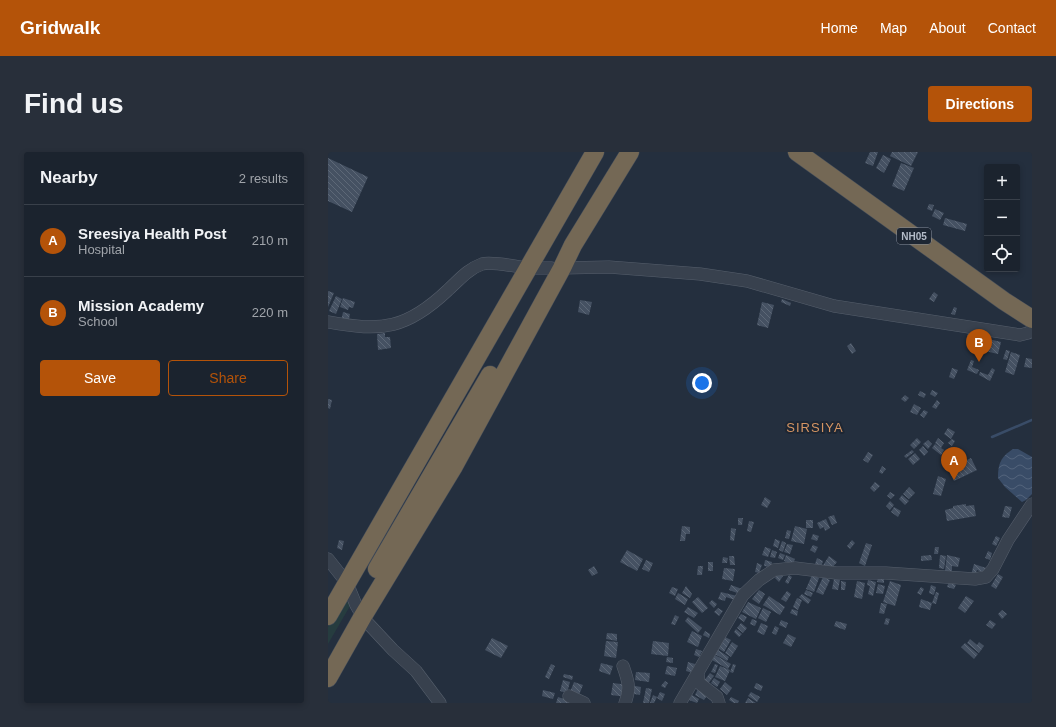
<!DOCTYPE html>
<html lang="en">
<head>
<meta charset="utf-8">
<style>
	body { margin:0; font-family:Arial,sans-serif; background:#282f3a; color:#f1f3f6 }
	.controls { position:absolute; right:12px; top:12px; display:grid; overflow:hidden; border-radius:4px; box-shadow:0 2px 6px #0003 }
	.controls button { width:36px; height:36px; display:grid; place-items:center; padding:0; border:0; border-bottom:1px solid #39404a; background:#1b232e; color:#f1f3f6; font:20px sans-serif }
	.you { position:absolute; left:374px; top:231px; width:14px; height:14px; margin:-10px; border:3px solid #fff; border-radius:50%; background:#1a73e8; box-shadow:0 0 0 6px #1a73e833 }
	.badge { display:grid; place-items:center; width:26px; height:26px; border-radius:50%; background:#b45309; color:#fff; font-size:13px; font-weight:700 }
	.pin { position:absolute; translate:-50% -33px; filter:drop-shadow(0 1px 2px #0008) }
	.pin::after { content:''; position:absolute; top:21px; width:14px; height:12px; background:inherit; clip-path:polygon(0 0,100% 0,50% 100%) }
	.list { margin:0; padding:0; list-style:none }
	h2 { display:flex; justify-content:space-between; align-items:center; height:52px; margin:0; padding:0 16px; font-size:17px }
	h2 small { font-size:13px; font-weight:400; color:#a0a4aa }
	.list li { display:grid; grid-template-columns:26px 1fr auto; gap:12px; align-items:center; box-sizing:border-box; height:72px; padding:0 16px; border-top:1px solid #39404a }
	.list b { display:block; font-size:15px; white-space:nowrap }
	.list p { margin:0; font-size:13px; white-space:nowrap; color:#a0a4aa }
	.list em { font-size:13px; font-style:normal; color:#a0a4aa }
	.actions { display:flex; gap:8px; padding:12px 16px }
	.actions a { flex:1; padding:9px 0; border:1px solid #b45309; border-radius:4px; text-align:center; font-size:14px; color:#b45309 }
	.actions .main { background:#b45309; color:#fff }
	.icon { flex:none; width:22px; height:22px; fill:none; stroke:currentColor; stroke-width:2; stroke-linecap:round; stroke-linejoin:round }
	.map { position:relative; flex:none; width:704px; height:551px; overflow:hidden; border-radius:4px }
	header { display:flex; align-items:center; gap:24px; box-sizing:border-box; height:56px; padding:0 20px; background:#b45309; color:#fff }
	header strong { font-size:19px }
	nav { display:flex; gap:22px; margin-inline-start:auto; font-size:14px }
	.intro { display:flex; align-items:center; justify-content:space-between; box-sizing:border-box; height:96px; padding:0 24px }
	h1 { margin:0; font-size:28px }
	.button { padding:10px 18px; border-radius:4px; background:#b45309; color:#fff; font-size:14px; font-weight:700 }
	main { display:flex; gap:24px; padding:0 24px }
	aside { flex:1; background:#1b232e; border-radius:4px; box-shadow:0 2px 6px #0003 }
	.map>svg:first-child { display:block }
</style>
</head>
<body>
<header>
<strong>Gridwalk</strong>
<nav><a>Home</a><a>Map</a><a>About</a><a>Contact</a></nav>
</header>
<div class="intro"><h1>Find us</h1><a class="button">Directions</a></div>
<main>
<aside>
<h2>Nearby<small>2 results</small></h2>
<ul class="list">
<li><span class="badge">A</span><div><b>Sreesiya Health Post</b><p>Hospital</p></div><em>210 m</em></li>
<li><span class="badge">B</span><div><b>Mission Academy</b><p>School</p></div><em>220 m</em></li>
</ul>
<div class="actions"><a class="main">Save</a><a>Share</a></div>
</aside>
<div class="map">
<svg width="704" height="551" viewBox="0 0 704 551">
	<defs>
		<pattern id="water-waves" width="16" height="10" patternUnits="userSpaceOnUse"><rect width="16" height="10" fill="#394c67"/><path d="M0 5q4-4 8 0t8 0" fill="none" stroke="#53647b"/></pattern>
		<pattern id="building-back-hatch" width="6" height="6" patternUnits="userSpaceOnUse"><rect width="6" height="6" fill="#455162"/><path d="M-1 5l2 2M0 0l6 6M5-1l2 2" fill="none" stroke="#5d6877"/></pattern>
	</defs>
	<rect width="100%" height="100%" fill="#242f3e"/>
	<!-- grass -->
	<path fill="#263c3f" d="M15,448L21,451L22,454L0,492V475Z"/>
	<!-- water -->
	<path fill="url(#water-waves)" d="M685,297H690L704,305V342L698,348L694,350L677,335L670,326C670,311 673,305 685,297Z"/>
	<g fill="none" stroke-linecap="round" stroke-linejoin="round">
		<!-- stream -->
		<path stroke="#394c67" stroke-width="2.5" d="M664,285L704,268"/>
	</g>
	<!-- building -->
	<path fill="url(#building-back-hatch)" d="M542,0H550L545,14L537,11Z
		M564,0H590L583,14L562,4Z
		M555,3L563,7L556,21L548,16Z
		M0,6L40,25L24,60L0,49Z
		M573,11L586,16L576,39L564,34Z
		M601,52L606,53L604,59L599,57Z
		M607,57L616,61L612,68L604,64Z
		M617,66L639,72L637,79L615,73Z
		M0,140V139L6,141L0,155Z
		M606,140L610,143L606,150L601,147Z
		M8,144L14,147L8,162L1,159Z
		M15,146L27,150L25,156L21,155L20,158L12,155Z
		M454,147L463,151L462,154L453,150Z
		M252,148L264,150L261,163L250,160Z
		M434,150L446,153L440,176L429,173Z
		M626,155L629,156L627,163L623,162Z
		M15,160L22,162L20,172L13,170Z
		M57,181V185H62L63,196L50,198L49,182Z
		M640,181L646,183L644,191L638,190Z
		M650,182L654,183L652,193L647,192Z
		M656,186L673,190L670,202L653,198Z
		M523,191L528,199L524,202L519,194Z
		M678,198L682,199L679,208L675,207Z
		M683,200L692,203L686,223L677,220Z
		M698,206L704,207V216L696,215Z
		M643,208L646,209L644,215L651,218L649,222L639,218Z
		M624,216L630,218L626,227L621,225Z
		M664,216L667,218L662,229L651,223L652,220L660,223Z
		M604,238L610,241L607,245L602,242Z
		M592,239L598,242L596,246L590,243Z
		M577,243L581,246L577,250L573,247Z
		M0,247L4,248L2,257L0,256Z
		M609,248L612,251L608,257L604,255Z
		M586,252L593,256L589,263L582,260Z
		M596,258L600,260L596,266L592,263Z
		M620,276L627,280L623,287L616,282Z
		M589,286L593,290L586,297L582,293Z
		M610,286L616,291L613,296L607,291Z
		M624,287L627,289L624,294L620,291Z
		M600,288L604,292L600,297L595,292Z
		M607,292L616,298L613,303L604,296Z
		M595,294L600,300L596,304L591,298Z
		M584,298L586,300L578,306L576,304Z
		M540,300L545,303L540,311L535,308Z
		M587,301L592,307L585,313L580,307Z
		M643,306L649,318L626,329L620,317Z
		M554,314L558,317L554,322L551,320Z
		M610,324L618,327L613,344L605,342Z
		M547,330L552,334L546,340L542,336Z
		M581,335L587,341L581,347L575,342Z
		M562,340L567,343L563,347L559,344Z
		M574,343L581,349L577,353L571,347Z
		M437,345L443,349L439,356L433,353Z
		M562,349L566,353L562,358L558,354Z
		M638,352V354L646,353L648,364L619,369L617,358L625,356V354Z
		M677,354L684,355L681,366L674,365Z
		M566,355L573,359L570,365L563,360Z
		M506,363L509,371L504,373L500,365Z
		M410,366H415L414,373H410Z
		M498,367L502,376L497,379L496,375L492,377L489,371Z
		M478,368H485V376H478Z
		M421,369L426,370L423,380L419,379Z
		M354,374L362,375V382H358L357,389H352Z
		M467,374L479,377L476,392L463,389Z
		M403,376L408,377L406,389L402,388Z
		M459,378L463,379L461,387L457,386Z
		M485,382L491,384L489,389L483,387Z
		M668,384L672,386L668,394L664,392Z
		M447,387L452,389L450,396L445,394Z
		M11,388L16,389L14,398L9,396Z
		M524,388L527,391L522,397L519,394Z
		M454,389L458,391L455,400L451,398Z
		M538,391L544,393L537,414L531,411Z
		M459,392L465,393L462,402L456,400Z
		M485,393L490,395L487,401L482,398Z
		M437,395L443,397L440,405L434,403Z
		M607,395H611L610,402H606Z
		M299,398L315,407L309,419L292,410Z
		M444,398L449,400L447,406L442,405Z
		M660,399L664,401L662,408L657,406Z
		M452,401L457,403L455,408L450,406Z
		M458,403L467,407L465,412L456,409Z
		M603,403L604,408L593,409V404Z
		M612,403L618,404L616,417L611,416Z
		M619,403L632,406L630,415L624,414V420L617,419Z
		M401,404H406L407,413H402Z
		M501,404L509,410L503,417L494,415Z
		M395,405L400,406L399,411H394Z
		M489,406L495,409L493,415L487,412Z
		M318,408L325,411L321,420L314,417Z
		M437,408L444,410L443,415L436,414Z
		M380,410H385V419H380Z
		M429,411L434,413L431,421L427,420Z
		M646,412L658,416L656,421L649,418L647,424L643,423Z
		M266,414L270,421L264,424L260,418Z
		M370,414H375L374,423H369Z
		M396,416L407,417L405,429L394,427Z
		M451,421L455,424L451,430L447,426Z
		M670,422L675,425L668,437L663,434Z
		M461,423L464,425L460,432L457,430Z
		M484,423L491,426L486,440L478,437Z
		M495,425L502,428L495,443L488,440Z
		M550,426L556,427V431L549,430Z
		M506,427L512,428L510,438L504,437Z
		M540,428L548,430L545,444L540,442L542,434L539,433Z
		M513,429L518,430L517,438H513Z
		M529,429L537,431L534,447L526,445Z
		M562,429L573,433L567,454L555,450Z
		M621,430L628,433L626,437L619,435Z
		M550,432L557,434L555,442L548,441Z
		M403,433L414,437L412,442L401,438Z
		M603,433L608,435L606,443L601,441Z
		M358,434L364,442L362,446L354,441Z
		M344,435L350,437L347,444L341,441Z
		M593,435L596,437L593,443L589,441Z
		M431,438L437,442L431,452L424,447Z
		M478,438L485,441L483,445L476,442Z
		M459,439L463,442L458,450L453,447Z
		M393,440L409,444L407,448L398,445L397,449L390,447Z
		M608,440L611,441L608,452L604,451Z
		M350,441L360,447L357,453L347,447Z
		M474,442L483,448L480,452L471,445Z
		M441,444L457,455L452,463L435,453Z
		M638,444L646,449L637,461L630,456Z
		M370,445L380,456L374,461L364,450Z
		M469,446L474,448L470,458L465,455Z
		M593,447L604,451L602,458L591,455Z
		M384,448L389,452L386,456L381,451Z
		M420,450L433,456L428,467L414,460Z
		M553,451L559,452L556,462L551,461Z
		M360,455L370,461L366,466L356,460Z
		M390,456L395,459L391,464L386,460Z
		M435,456L443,460L438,470L430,466Z
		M464,457L470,459L469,464L462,461Z
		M674,458L679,462L674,467L670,462Z
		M413,462L419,465L416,470L410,466Z
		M347,463L351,465L347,473L343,472Z
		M360,465L374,476L370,481L357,469Z
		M558,466L562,467L560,473L556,472Z
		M424,467L429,469L427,474L422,472Z
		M453,468L460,471L458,476L451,473Z
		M662,468L668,472L664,477L658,473Z
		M508,469L519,472L517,478L506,474Z
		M413,471L419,476L415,481L409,476Z
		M433,471L440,474L436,483L429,480Z
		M447,474L451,476L448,483L444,481Z
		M408,477L414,482L411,485L406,480Z
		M364,479L374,484L370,495L359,490Z
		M377,479L382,482L381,486L375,483Z
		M279,481L289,482V489L278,487Z
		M460,482L468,486L463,495L455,491Z
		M395,484L403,488L396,500L388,495Z
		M164,486L180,494L173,506L157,498Z
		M642,487L649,493L651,490L656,494L651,501L639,491Z
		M278,489L290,490L288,506L276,504Z
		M325,489L341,491L340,504L323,502Z
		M404,490L410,494L403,505L397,501Z
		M637,491L650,502L646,507L633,495Z
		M387,496L401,505L399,509L385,501Z
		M368,497L374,499L371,505L366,503Z
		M387,503L403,512L400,517L384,508Z
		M339,505L345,506V511L338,510Z
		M360,510L367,512L365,521L358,519Z
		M273,511L285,514L282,523L271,519Z
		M223,512L227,514L221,527L217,525Z
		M387,512L390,513L387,521L383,520Z
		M405,512L408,513L405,521L402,520Z
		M339,514L349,516L347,524L337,522Z
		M392,514L402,518L397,529L387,525Z
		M308,520L322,521L321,530L307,528Z
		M382,521L386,524L379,533L375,530Z
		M236,522L245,524L244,528L235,525Z
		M386,526L392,530L389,535L383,531Z
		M235,528L242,530L239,541L232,539Z
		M337,529L340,531L337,536L333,534Z
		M246,530L255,533L251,543L242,540Z
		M397,530L404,536L399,543L392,537Z
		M285,531L300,533L299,545L283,543Z
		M428,531L435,534L433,539L426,536Z
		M302,533L313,535L312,543L300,541Z
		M318,536L324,537L321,551H315Z
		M370,537L380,542L376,548L367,543Z
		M215,538L227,541L225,547L214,544Z
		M332,540L337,542L334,549L329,546Z
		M423,540L432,545L429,550L420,544Z
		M325,543L329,545L326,551H322Z
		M364,543L371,547L369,551L361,548Z
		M230,545L248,551H228Z
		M403,545L411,549L410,551H406L401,548Z
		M420,546L428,551H417Z"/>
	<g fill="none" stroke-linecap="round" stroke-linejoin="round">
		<defs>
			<path id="minor" d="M234,116L281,115L372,122L419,129L506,154L692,183L700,181L704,178
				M0,170C54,180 79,177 120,138C131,128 140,117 154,112C164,109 189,115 200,116C208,116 216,116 224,116
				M0,407L19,431L28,453L36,467L65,498L88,519L112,551
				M295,514C300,528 303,537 297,551
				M370,522L371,531L389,545L391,551
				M241,544L256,551
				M352,551L415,443L431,428L446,418L467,416L508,421H558L647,427L658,425L665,417L680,388L704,352"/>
			<path id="highway" d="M469,0L676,149L704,167
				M49,417L162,223
				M0,464L267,0
				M0,526L35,464L126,314L234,116L245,93L302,0"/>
		</defs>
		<!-- minor casing -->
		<use href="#minor" stroke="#565f6c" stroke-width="13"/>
		<!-- highway casing -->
		<use href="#highway" stroke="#434c59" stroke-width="19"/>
		<!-- minor -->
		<use href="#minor" stroke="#38414e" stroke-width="12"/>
		<!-- highway -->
		<use href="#highway" stroke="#746855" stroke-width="18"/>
	</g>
	<g text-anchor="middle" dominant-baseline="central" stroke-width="4" stroke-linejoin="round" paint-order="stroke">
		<!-- shield labels -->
		<rect fill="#1d2633" stroke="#878f9c" stroke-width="1" x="569" y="76" width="34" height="16" rx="3"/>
		<g font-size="10" font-weight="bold" fill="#b4bcc9">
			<text x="586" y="84">NH05</text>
		</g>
		<!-- quarter labels -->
		<g font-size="13" letter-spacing="1" fill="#d59563" stroke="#1d2633">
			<text x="487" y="275">SIRSIYA</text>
		</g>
	</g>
</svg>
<div class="controls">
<button>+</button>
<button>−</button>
<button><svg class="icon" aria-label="locate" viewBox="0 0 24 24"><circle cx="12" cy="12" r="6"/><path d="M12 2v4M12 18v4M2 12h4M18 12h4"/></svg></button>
</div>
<div class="you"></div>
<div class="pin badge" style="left:626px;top:328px">A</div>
<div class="pin badge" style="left:651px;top:210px">B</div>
</div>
</main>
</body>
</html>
